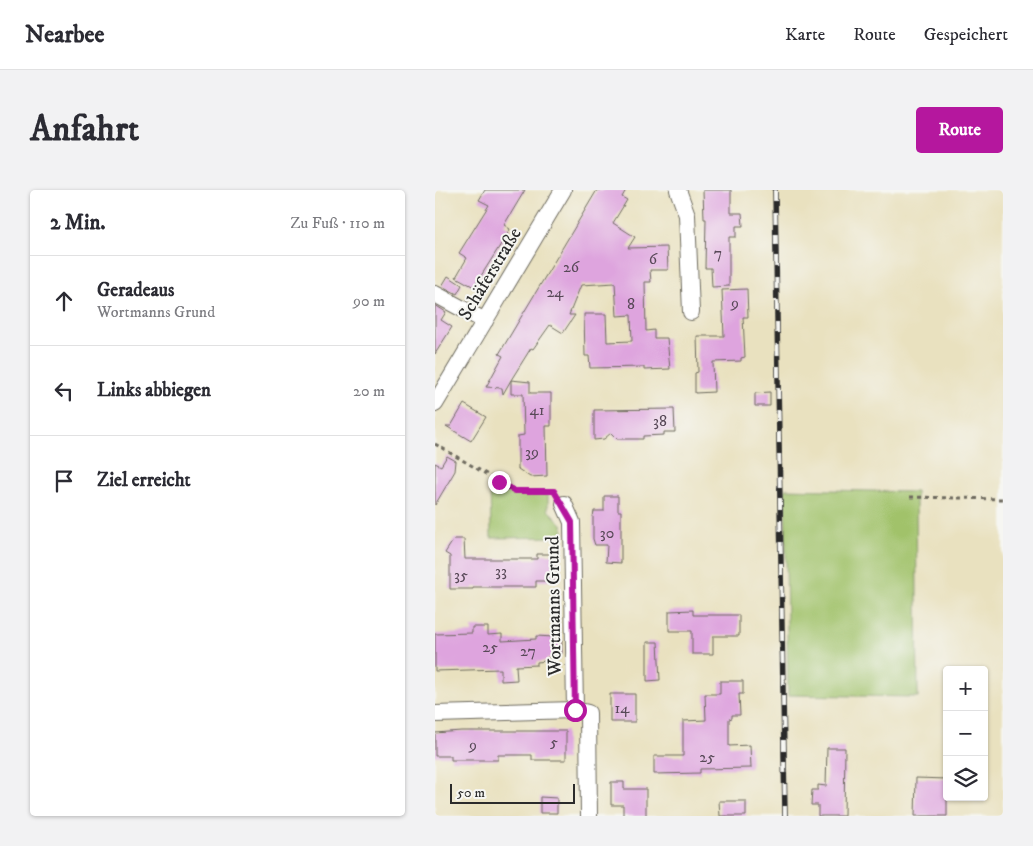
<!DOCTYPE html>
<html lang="de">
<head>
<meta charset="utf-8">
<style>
	body { margin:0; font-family:"IM FELL DW Pica",serif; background:#f2f2f3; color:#2b2b33 }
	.controls { position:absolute; right:15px; bottom:15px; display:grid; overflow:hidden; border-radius:5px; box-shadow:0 1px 4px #0004 }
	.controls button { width:45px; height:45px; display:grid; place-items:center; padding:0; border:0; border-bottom:1px solid #e1e1e2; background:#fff; color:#2b2b33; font:25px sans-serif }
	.scale { position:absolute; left:15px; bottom:12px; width:125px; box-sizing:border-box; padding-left:5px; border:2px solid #2b2b2b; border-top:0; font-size:14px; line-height:18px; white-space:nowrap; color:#2b2b2b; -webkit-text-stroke:4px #f6f6f2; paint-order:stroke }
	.stop { position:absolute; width:15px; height:15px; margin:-11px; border:4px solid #b5179e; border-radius:50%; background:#fff }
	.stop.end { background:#b5179e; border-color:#fff; box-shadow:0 1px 5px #0008 }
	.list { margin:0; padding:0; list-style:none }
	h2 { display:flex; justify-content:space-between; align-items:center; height:65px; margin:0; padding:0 20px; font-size:21px }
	h2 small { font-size:16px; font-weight:400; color:#7c7c81 }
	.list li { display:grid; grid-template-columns:32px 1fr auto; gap:15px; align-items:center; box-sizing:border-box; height:90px; padding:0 20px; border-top:1px solid #e1e1e2 }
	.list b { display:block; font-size:19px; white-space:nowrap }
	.list p { margin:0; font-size:16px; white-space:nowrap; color:#7c7c81 }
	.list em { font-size:16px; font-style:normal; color:#7c7c81 }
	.icon { flex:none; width:28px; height:28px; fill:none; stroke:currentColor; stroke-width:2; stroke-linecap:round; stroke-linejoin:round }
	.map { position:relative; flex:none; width:568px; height:626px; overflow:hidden; border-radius:5px }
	header { display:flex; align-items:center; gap:30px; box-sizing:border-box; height:70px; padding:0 25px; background:#fff; border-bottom:1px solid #e1e1e2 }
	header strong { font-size:24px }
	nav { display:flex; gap:28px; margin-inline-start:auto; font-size:18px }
	.intro { display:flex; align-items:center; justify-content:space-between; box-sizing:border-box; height:120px; padding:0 30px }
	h1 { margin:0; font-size:35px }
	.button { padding:12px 22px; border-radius:5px; background:#b5179e; color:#fff; font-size:18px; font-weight:700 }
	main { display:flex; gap:30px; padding:0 30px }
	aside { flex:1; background:#fff; border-radius:5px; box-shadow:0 1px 4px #0004 }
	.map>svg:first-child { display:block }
</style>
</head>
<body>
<header>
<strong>Nearbee</strong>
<nav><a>Karte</a><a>Route</a><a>Gespeichert</a></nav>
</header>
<div class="intro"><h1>Anfahrt</h1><a class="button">Route</a></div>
<main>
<aside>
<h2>2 Min.<small>Zu Fuß · 110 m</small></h2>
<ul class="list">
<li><svg class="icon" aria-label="ahead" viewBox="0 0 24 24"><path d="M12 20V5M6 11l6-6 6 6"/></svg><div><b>Geradeaus</b><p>Wortmanns Grund</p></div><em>90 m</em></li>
<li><svg class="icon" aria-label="left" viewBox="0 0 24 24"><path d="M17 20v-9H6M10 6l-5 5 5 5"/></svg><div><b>Links abbiegen</b></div><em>20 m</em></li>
<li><svg class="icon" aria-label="arrive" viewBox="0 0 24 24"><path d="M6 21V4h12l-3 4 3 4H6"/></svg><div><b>Ziel erreicht</b></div></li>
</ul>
</aside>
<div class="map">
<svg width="568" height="626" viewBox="0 0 568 626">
	<rect width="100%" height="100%" fill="#f6f6f2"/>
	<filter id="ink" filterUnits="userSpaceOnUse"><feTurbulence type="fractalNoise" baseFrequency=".02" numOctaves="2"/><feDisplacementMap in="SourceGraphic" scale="10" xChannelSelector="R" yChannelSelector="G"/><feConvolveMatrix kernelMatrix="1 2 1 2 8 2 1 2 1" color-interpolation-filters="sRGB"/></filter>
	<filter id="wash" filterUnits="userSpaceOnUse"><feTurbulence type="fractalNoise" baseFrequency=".0096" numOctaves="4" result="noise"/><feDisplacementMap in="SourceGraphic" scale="20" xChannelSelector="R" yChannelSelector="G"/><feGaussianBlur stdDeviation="1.12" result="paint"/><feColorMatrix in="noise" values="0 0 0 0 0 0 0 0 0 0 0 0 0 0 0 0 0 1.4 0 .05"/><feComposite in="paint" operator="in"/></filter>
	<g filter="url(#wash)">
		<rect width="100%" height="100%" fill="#e9e1bf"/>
		<!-- green -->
		<path fill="#a1c26b" stroke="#66764b" d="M55,292L78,304H113V320L127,334L129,347L56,348Z
			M350,299L481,302L483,507L353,505Z"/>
		<g id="blocks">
			<!-- building -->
			<path fill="#dea4de" d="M50,0H90L69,35L75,39L73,43L39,97L21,87L32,68L24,63L54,15L44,10Z
				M162,0H191L187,7L192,10L178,33L200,47L193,58L232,57L233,80H215L216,92H210L211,141L219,140V148H232L235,179L209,180V177L155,178L154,166H150L149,124H171L172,152L197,151L196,125L182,126L180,93L146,95L134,125H140L128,143L115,135L98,159L96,158L76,190L95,192V203H116V236H111L112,286L95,287L83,279V246L89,245L88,204H76V190L68,204L67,198L51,197L68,166L64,164Z
				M268,0H296V23H307L308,36H301V47H294V96L277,97L276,78H270L271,29H269Z
				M13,86L27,95L22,104L7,96Z
				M312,99L313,127H308L310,167L306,168V171L278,172L279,202L260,203V183L263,182L262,146H289L287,100Z
				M0,115L11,122L6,130L17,137L0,164Z
				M335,202V216H320V203Z
				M29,214L51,227L36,251L11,236H16Z
				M239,219L240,242H229V245L208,246V249H182L176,243L169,249L159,250V220Z
				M12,266L21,271L20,281L0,315V273L6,276Z
				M169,306H183V321H186V373L171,372L172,355H160L158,349V327L159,321H169Z
				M19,349H29L30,369H102V364H122V391H101V397H38V399H15V366L10,363Z
				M258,420V425H304V446H278V464H257V441H234V421Z
				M37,437H53V445L67,444V451L101,449V446L119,447V450H127V464H120V468H112V471L102,472V475L81,476L82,490L66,491V479L0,481V444L37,443Z
				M212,452H223L225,490L212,491Z
				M285,491H308V504H304L305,525H297V528L294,529V556L315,555L316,578L265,579V583L219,584V566H248V531L271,530L270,504H285Z
				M175,504H200V532H175Z
				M26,541H131V570H97V565H63V570H16V566H0V543Z
				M392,558H410L409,626H383V615H376L377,600H383V595L391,596Z
				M481,588L512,589V626H480Z
				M176,592H189V599H211V626H188V615H176Z
				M105,607L122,608V623H105Z
				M284,611H311V626H285Z"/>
		</g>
	</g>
	<g filter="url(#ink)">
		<use href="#blocks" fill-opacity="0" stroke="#6e6b5f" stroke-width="1"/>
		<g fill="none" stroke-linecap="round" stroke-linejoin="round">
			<defs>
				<path id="street" d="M243,0L252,25L256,122
					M0,104L50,131
					M0,214L128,0
					M129,314L137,332L140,520L153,523L154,626
					M0,524L140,520"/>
			</defs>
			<!-- street casing -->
			<use href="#street" stroke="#6e6b5f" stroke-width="18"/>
			<!-- path -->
			<path stroke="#6e6b5f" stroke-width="3" stroke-dasharray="4 4" stroke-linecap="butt" d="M0,254L80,301H119
				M475,307L568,309"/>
			<!-- street -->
			<use href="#street" stroke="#fff" stroke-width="16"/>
			<defs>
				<path id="rail" d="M340,0L350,626"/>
			</defs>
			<!-- rail casing -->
			<use href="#rail" stroke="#2b2b2b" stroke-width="5.5"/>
			<!-- rail -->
			<use href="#rail" stroke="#f6f6f2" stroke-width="4" stroke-dasharray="11" stroke-linecap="butt"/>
		</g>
	</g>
	<g fill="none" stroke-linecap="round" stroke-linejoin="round" filter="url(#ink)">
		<!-- route -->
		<path stroke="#b5179e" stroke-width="6" d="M64,292L80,301H119L137,332L140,520"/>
	</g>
	<g text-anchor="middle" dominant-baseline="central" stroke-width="4" stroke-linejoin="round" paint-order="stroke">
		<!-- number labels -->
		<g font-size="16" fill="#584958">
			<text x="283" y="63">7</text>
			<text x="218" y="69">6</text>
			<text x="136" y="77">26</text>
			<text x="120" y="102">24</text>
			<text x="300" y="113">9</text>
			<text x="196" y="114">8</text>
			<text x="102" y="220">41</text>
			<text x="225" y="231">38</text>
			<text x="97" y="262">39</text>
			<text x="172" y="343">30</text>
			<text x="66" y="381">33</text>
			<text x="26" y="385">35</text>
			<text x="55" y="457">25</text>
			<text x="93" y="461">27</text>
			<text x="187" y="518">14</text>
			<text x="119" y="552">5</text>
			<text x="38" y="555">9</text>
			<text x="272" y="567">25</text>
		</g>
		<!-- street labels -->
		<g font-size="19" fill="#2b2b2b" stroke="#f6f6f2">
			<text transform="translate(55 84) rotate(-59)">Schäferstraße</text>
			<text transform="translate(119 416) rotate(-91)">Wortmanns Grund</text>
		</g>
	</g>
</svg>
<div class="controls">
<button>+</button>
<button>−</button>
<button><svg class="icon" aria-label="layers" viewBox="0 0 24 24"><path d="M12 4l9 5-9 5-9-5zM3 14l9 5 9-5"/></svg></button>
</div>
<div class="scale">50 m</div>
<div class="stop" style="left:140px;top:520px"></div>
<div class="stop end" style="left:64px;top:292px"></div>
</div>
</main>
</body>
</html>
